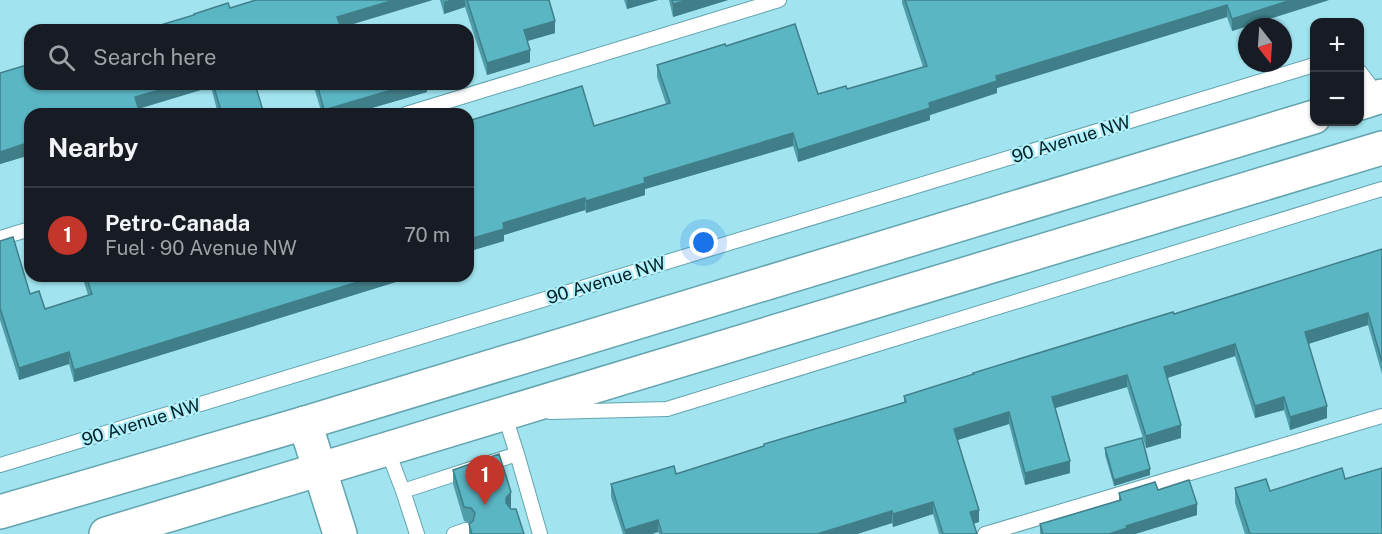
<!DOCTYPE html>
<html lang="en">
<head>
<meta charset="utf-8">
<style>
	body { margin:0; font-family:"Public Sans",sans-serif; background:#242831; color:#f1f3f6 }
	.controls { position:absolute; right:18px; top:18px; display:grid; overflow:hidden; border-radius:12px; box-shadow:0 2px 4px #0004 }
	.controls button { width:54px; height:54px; display:grid; place-items:center; padding:0; border:0; border-bottom:2px solid #363941; background:#171b24; color:#f1f3f6; font:30px sans-serif }
	.compass { position:absolute; left:1238px; top:18px; width:54px; height:54px; border-radius:50%; background:#171b24; box-shadow:0 2px 4px #0004; rotate:163deg }
	.you { position:absolute; left:704px; top:243px; width:21px; height:21px; margin:-15px; border:4px solid #fff; border-radius:50%; background:#1a73e8; box-shadow:0 0 0 9px #1a73e833 }
	.badge { display:grid; place-items:center; width:39px; height:39px; border-radius:50%; background:#c3362b; color:#fff; font-size:20px; font-weight:700 }
	.pin { position:absolute; translate:-50% -50px; filter:drop-shadow(0 2px 3px #0008) }
	.pin::after { content:''; position:absolute; top:32px; width:21px; height:18px; background:inherit; clip-path:polygon(0 0,100% 0,50% 100%) }
	.list { margin:0; padding:0; list-style:none }
	h2 { display:flex; justify-content:space-between; align-items:center; height:78px; margin:0; padding:0 24px; font-size:26px }
	h2 small { font-size:20px; font-weight:400; color:#9ea1a6 }
	.list li { display:grid; grid-template-columns:39px 1fr auto; gap:18px; align-items:center; box-sizing:border-box; height:96px; padding:0 24px; border-top:2px solid #363941 }
	.list b { display:block; font-size:22px; white-space:nowrap }
	.list p { margin:0; font-size:20px; white-space:nowrap; color:#9ea1a6 }
	.list em { font-size:20px; font-style:normal; color:#9ea1a6 }
	.icon { flex:none; width:33px; height:33px; fill:none; stroke:currentColor; stroke-width:2; stroke-linecap:round; stroke-linejoin:round }
	.map { position:relative; flex:none; width:1382px; height:534px; overflow:hidden }
	.search { position:absolute; background:#171b24; box-shadow:0 2px 4px #0004; left:24px; top:24px; width:450px; height:66px; display:flex; align-items:center; gap:15px; box-sizing:border-box; padding:0 21px; border-radius:18px; color:#9ea1a6; font-size:22px }
	.panel { position:absolute; background:#171b24; box-shadow:0 2px 4px #0004; left:24px; top:108px; width:450px; height:174px; border-radius:18px }
	.map>svg:first-child { display:block }
</style>
</head>
<body>
<div class="map">
<svg width="1382" height="534" viewBox="0 0 1382 534">
	<rect width="100%" height="100%" fill="#a1e4ef"/>
	<g fill="none" stroke-linecap="round" stroke-linejoin="round">
		<defs>
			<path id="service" d="M1360,72L1378,96
				M406,114L779,0
				M0,238L30,229
				M550,412L667,409L1382,189
				M387,449L403,491
				M517,454L540,534
				M0,465L1314,65
				M417,534L403,491L517,454L504,413
				M454,534L466,530
				M985,534L1382,416"/>
			<path id="tertiary" d="M305,423L340,534"/>
			<path id="secondary" d="M1360,103L1382,96
				M0,512L305,423L1314,117
				M106,534L1382,148"/>
		</defs>
		<!-- service casing -->
		<use href="#service" stroke="#63a3ae" stroke-width="16"/>
		<!-- tertiary casing -->
		<use href="#tertiary" stroke="#63a3ae" stroke-width="36"/>
		<!-- secondary casing -->
		<use href="#secondary" stroke="#63a3ae" stroke-width="36"/>
		<!-- service -->
		<use href="#service" stroke="#fff" stroke-width="14"/>
		<!-- tertiary -->
		<use href="#tertiary" stroke="#fff" stroke-width="33"/>
		<!-- secondary -->
		<use href="#secondary" stroke="#fff" stroke-width="33"/>
	</g>
	<!-- wall -->
	<path fill="#4e9da9" d="M440,0H549L555,33L527,41L530,62L487,75L465,7L444,14Z
		M624,0H658L627,9Z
		M669,0H728L673,17Z
		M902,0H1329L1232,31L1227,17L997,88V93L930,115V120L798,162L793,146L645,189V195L586,213L585,210L504,235V241L470,251L468,121L594,126L666,104L657,77V65L726,46L818,94L847,89L923,67L902,3Z
		M0,73L30,84H255L264,114H218L211,87L30,114V155L0,164Z
		M313,84H427V92L351,114H322Z
		M0,241L30,294L45,309L88,295L82,276H415L74,382L69,364L19,380L0,320Z
		M1382,249V374L1368,325L1308,344L1327,418L1290,430L1284,410L1255,418L1235,356L1167,378L1181,438L1146,448L1127,387L1055,408L1070,473L1025,485L1009,424L958,440L979,522L973,523L977,534H939L933,514L893,527L892,523L857,534H659L658,532L652,534H623L611,497V484L676,474L904,402V396L1174,314Z
		M1105,448L1150,475L1114,486L1105,455Z
		M453,470L511,507L510,508L524,534H469V524L470,523L464,521L453,484Z
		M1345,479L1382,534H1245L1235,503V488L1270,491Z
		M1158,490L1197,515L1135,534H1040V524L1119,500V493Z"/>
	<!-- shaded-wall -->
	<path fill="#407f89" d="M394,0H433L337,29V17Z
		M450,0H465V7L444,14V2Z
		M627,0H658L627,9Z
		M688,0H728L673,17V4Z
		M1291,0H1329L1232,31V19Z
		M1227,5V17L997,88V93L930,115V120L798,162V150L929,103L996,76Z
		M555,21V33L524,42V30Z
		M530,50V62L487,75V63Z
		M181,84H211V87L135,110V97Z
		M412,84H427V92L351,114H324V110Z
		M793,133V146L645,189V195L586,213V201L644,178Z
		M30,142V155L0,164V152Z
		M585,198V210L504,235V241L470,251V239L503,223Z
		M468,236H469V248H468Z
		M377,276H415L74,382V370Z
		M1368,313V325L1305,345V332Z
		M1235,344V356L1164,379V367Z
		M69,352V364L19,380V368Z
		M1127,375V387L1052,409V397Z
		M1284,397V410L1255,418V406Z
		M1327,406V418L1290,430V417Z
		M1009,412V424L954,441V429Z
		M1181,425V438L1146,448V436Z
		M1070,461V473L1025,485V473Z
		M1150,469V475L1114,486V480Z
		M511,492V507L506,512V498Z
		M933,502V514L893,527V514Z
		M1197,504V515L1135,534H1109L1126,526Z
		M979,510V522L970,525V512Z
		M892,511V523L857,534H817Z
		M658,520V532L652,534H625V530Z"/>
	<!-- building -->
	<path fill="#5bb6c4" stroke="#407f89" stroke-width="1.5" d="M256,0H394L337,17L342,30H144L194,15V14L228,3L230,8Z
		M467,0H549L555,21L524,30L530,50L487,63Z
		M672,0H688L673,4Z
		M905,0H1291L1232,19L1227,5L996,76L997,81L929,103L930,108L798,150L793,133L644,178L645,183L586,201L585,198L503,223L504,229L470,239L469,236H468V121L582,86L594,126L670,103L657,65L725,44L726,46L795,24L818,94L846,86L847,89L927,66Z
		M30,64V84H181L135,97L140,114H30V142L0,152V73Z
		M213,84H255L264,114H222Z
		M317,84H412L324,110Z
		M13,237L30,294L39,291L45,309L92,294L86,276H377L74,370L69,352L19,368L0,308V241Z
		M1382,249V362L1368,313L1305,332L1327,406L1290,417L1284,397L1255,406L1235,344L1164,367L1181,425L1146,436L1127,375L1052,397L1070,461L1025,473L1009,412L954,429L979,510L970,512L977,534H943L933,502L893,514L892,511L817,534H662L658,520L625,530L611,484L674,466L676,474L764,446V444L906,402L904,396L974,374L973,373L1173,312L1174,314Z
		M1142,438L1150,469L1114,480L1105,448Z
		M499,454L511,492L506,498V503L511,509H516L524,534H472L469,524L473,521L475,513L471,508L464,507L453,470Z
		M1342,468L1345,479L1382,468V534H1250L1235,488L1266,479L1270,491Z
		M1189,480L1197,504L1126,526L1127,528L1109,534H1043L1040,524L1121,500L1119,493L1155,482L1158,490Z"/>
	<g text-anchor="middle" dominant-baseline="central" stroke-width="4.5" stroke-linejoin="round" paint-order="stroke">
		<!-- street labels -->
		<g font-size="18" fill="#042024" stroke="#aef1fc">
			<text transform="translate(1071 139) rotate(-17)">90 Avenue NW</text>
			<text transform="translate(606 280) rotate(-17)">90 Avenue NW</text>
			<text transform="translate(141 422) rotate(-17)">90 Avenue NW</text>
		</g>
	</g>
</svg>
<div class="controls">
<button>+</button>
<button>−</button>
</div>
<svg class="compass" viewBox="-18 -18 36 36"><path d="M0-13l5 13h-10z" fill="#e53935"/><path d="M0 13l5-13h-10z" fill="#9ea1a6"/></svg>
<div class="you"></div>
<div class="pin badge" style="left:485px;top:505px">1</div>
<div class="search"><svg class="icon" aria-label="search" viewBox="0 0 24 24"><circle cx="10" cy="10" r="6"/><path d="M15 15l6 6"/></svg>Search here</div>
<section class="panel">
<h2>Nearby<small></small></h2>
<ul class="list">
<li><span class="badge">1</span><div><b>Petro-Canada</b><p>Fuel · 90 Avenue NW</p></div><em>70 m</em></li>
</ul>
</section>
</div>
</body>
</html>
